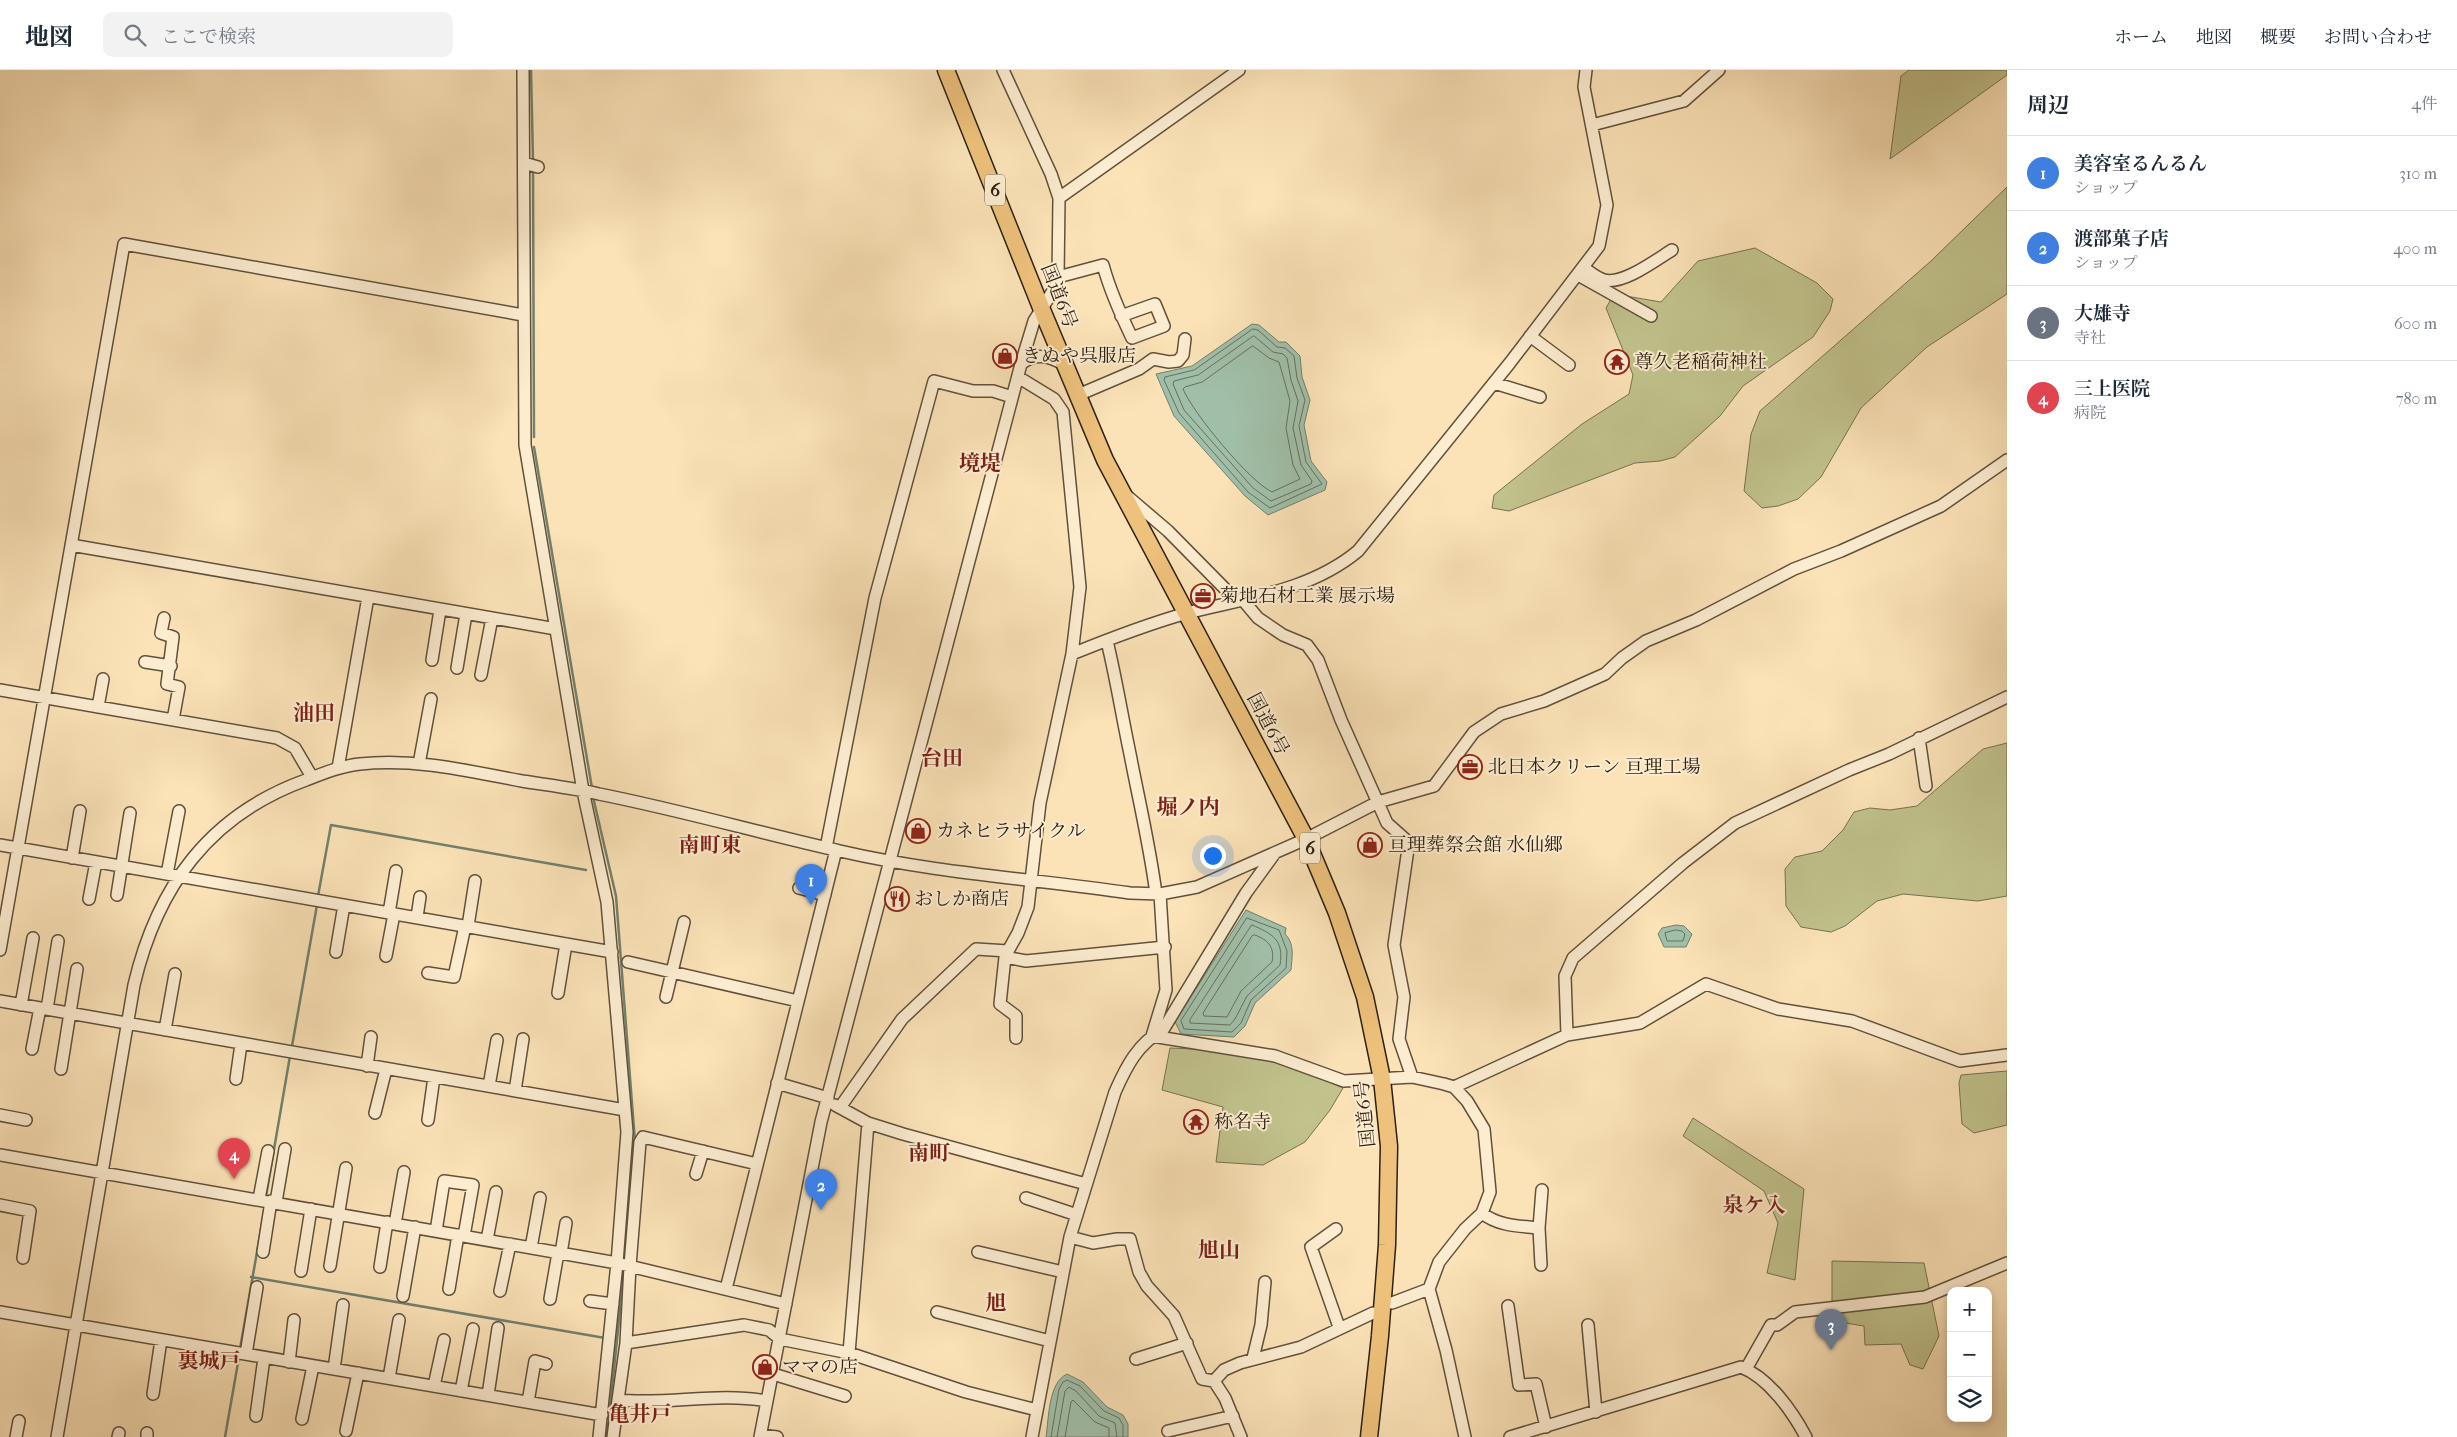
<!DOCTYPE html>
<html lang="ja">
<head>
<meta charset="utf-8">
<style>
	body { margin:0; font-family:"IM FELL French Canon","Noto Serif JP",serif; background:#f2f2f3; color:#1f2937 }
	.controls { position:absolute; right:15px; bottom:15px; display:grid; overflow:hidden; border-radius:10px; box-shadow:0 2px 8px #0003 }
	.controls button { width:45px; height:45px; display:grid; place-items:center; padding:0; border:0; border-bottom:1px solid #e0e1e3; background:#fff; color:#1f2937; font:25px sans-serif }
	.you { position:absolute; left:1212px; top:785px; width:18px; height:18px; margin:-12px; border:4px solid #fff; border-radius:50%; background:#1a73e8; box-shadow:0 0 0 8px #1a73e833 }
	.badge { display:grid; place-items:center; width:32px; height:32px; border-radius:50%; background:#8f2418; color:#fff; font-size:16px; font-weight:700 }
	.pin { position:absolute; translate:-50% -41px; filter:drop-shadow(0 1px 2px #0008) }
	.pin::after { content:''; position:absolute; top:26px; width:18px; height:15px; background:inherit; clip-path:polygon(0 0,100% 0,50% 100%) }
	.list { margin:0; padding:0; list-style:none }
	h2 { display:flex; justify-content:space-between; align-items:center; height:65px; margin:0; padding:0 20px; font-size:21px }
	h2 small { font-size:16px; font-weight:400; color:#747a83 }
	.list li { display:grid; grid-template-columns:32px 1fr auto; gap:15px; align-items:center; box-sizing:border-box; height:75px; padding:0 20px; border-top:1px solid #e0e1e3 }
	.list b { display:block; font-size:19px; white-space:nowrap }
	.list p { margin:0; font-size:16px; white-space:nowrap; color:#747a83 }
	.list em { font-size:16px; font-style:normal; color:#747a83 }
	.icon { flex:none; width:28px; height:28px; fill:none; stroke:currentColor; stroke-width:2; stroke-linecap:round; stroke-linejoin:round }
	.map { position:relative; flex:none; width:2007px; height:1367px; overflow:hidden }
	header { display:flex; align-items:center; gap:30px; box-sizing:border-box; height:70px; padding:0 25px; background:#fff; border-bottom:1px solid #e0e1e3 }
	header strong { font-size:24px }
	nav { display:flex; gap:28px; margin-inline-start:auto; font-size:18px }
	.search { width:350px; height:45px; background:#f2f2f3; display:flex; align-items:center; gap:12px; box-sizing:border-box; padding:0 18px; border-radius:10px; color:#747a83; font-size:19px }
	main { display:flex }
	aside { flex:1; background:#fff }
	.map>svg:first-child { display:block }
</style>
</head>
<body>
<header>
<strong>地図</strong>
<div class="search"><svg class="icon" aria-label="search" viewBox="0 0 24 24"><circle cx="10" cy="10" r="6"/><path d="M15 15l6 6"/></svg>ここで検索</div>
<nav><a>ホーム</a><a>地図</a><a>概要</a><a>お問い合わせ</a></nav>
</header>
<main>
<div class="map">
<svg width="2007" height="1367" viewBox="0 0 2007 1367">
	<rect width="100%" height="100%" fill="#fbe2b7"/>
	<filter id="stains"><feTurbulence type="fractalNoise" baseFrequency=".004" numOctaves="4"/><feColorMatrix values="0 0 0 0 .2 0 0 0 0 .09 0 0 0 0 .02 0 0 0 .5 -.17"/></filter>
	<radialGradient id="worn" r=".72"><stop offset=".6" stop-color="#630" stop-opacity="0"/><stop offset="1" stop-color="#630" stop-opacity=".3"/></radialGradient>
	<!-- green -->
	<path fill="#c1c28c" stroke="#777250" d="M1909,0H2007V5L1890,89L1901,6Z
		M2007,117V224L1927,277L1861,338L1821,407L1798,429L1778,436L1762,438L1744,421L1751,364L1760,341L1931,191Z
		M1755,178L1817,213L1833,229L1830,241L1813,267L1743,316L1720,346L1675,387L1660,391L1635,393L1509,441L1492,438L1494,425L1582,354L1629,324L1633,305L1606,238L1614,224L1661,232L1698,191Z
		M2007,673V826L1978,831L1903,824L1877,831L1845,856L1831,862L1801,857L1786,836L1785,799L1795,787L1822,781L1843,760L1854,742L1870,738L1890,740L1917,736L1983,679Z
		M1170,978L1217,980L1286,994L1343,1018L1330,1040L1305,1072L1263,1095L1216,1092L1223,1037L1162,1020Z
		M2007,1001V1055L1974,1063L1962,1054L1959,1013L1961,1005Z
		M1693,1048L1804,1119L1795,1210L1767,1203L1778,1153L1764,1121L1683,1066Z
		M1832,1191L1924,1193L1939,1266L1923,1299L1910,1295L1901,1274L1865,1275L1864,1256L1832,1251Z"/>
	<!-- water -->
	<path fill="#a0bfa9" stroke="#72806d" d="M1252,254L1259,255L1279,272H1286L1300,286L1302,307L1310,330L1304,355L1311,391L1327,412L1325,420L1268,445L1245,426L1174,346L1156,304L1192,296Z
		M1246,840L1286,858L1285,864C1295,874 1292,887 1291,900L1255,933L1245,956L1234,967L1181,964L1175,952Z
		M1676,855L1684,856L1692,864L1686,877H1664L1658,864L1662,858Z
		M1067,1304L1083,1312L1107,1337L1123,1345L1128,1354V1367H1046C1049,1348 1048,1313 1067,1304Z"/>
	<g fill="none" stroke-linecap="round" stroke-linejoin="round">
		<!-- shore -->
		<path stroke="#66705e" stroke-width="1" d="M1253,259L1258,260L1277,277L1285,278L1294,286L1297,308L1305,330L1299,356L1306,392L1322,414L1270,438L1248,422L1179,343L1164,310L1165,307L1194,300Z
			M1254,266L1273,282L1283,284L1287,288L1291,310L1298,331L1293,358L1301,395L1312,411L1311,414L1271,431L1253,418L1184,340L1173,314L1174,311L1198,305Z
			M1253,276L1269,288L1279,292L1290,331L1286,358L1293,395L1300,409L1272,422C1249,411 1193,343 1183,319L1185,317L1202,312Z
			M1247,848L1279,860L1287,881L1286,898L1251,930L1241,953L1232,962L1184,959L1181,951Z
			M1252,855C1273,864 1284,870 1280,895L1247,926L1235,949L1230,955L1190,953V950Z
			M1676,860L1682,861L1685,864L1683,871H1667L1665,863Z
			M1255,865C1268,870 1275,877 1272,892L1241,921L1227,947L1204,946L1203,943L1252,866Z
			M1051,1367L1059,1319L1063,1312L1067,1310L1080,1316L1104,1341L1119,1348L1123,1355V1367
			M1057,1367L1065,1321L1069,1317L1076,1321L1099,1346L1115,1353L1117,1367
			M1065,1367L1071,1332L1073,1330L1095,1352L1109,1358V1367"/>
		<!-- stream -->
		<path stroke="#72806d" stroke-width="2.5" d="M531,0L533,91
			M533,99L534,367
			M534,377L592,718
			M593,727L616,826L635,1072
			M318,826L331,755L586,800
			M292,976L317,835
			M266,1126L290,986
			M251,1207L605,1268
			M240,1279L264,1142
			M225,1367L239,1287
			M607,1367L624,1202"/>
		<defs>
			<path id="minor" d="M523,0L525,375L583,721L607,832L627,1062L617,1193L599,1367
				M1592,55L1684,31L1719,0
				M524,93L538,97
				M1059,128L1239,0
				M1584,198C1590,202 1597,208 1604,210C1623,215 1656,190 1672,180
				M1578,205L1651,246
				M1058,207L1103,195C1110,221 1120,243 1132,268L1164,256L1155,234L1121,246
				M1530,266L1569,295
				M1021,294C1036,282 1049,286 1065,295
				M1494,313L1540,327
				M1078,325L1139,299L1153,289L1169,292L1178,291L1183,285L1185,269
				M1127,426L1168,461L1237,531
				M71,475L556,559
				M1242,529L1258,548L1283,565L1307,575L1318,590L1341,650L1387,753L1405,769L1408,779L1394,875L1404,927L1399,969L1412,1007
				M164,548L161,563L173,567L167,614L179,617L173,650
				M1107,571C1116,608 1122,646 1130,684C1139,731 1150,777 1156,824
				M1072,584C1109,569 1148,554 1187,543C1246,528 1310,521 1358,481L1509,294L1599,176L1607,135L1584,17L1586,0
				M432,590L440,540
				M145,592L171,596
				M457,598L466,544
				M481,605L492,548
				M0,620L277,668L295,678L312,707
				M98,637L103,609
				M1919,668L1926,716
				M419,694L431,629
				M338,698L368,527
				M0,775L612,882
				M826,778L875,528L934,311L973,321H993L1012,327
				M72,788L80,741
				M167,804L179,741
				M799,818L825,825
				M117,825L130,743
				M89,829L96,792
				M389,843L396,801
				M417,847L420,827
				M468,856L475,811
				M0,880L124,174L523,245
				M1008,881L1005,887L1026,891L1165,877
				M336,882L344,835
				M386,886L394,844
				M1005,887L1000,934L1016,946V968
				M628,892L798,931
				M428,903L454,907L465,856
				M558,923L566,874
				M666,927L684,852
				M0,931L625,1040
				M21,935L33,868
				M47,939L58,871
				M165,960L175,904
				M1567,965L1565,906L1573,888L1683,793L1735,753L1849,700L1889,684L2007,627
				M1152,966L1275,986L1344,1011L1412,1007L1444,1014L1454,1017L1467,1031L1484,1059L1490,1122L1482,1143L1465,1159L1439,1192L1429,1219L1446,1280L1465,1367
				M1152,966L1166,920L1160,824
				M32,979L40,938
				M367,996L371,967
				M61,999L77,899
				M236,1009L241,974
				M777,1013L828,1028
				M489,1016L497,970
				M1454,1017L1567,965L1640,953L1706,914L1778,939L1852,951L1960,991L2007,985
				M515,1021L523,969
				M835,1035L868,1053L903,1064L1086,1114
				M841,1036L902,949L976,879L1008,881L1018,863L1028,837L1040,733L1072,584L1080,517L1063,342L1054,329L1018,307
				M375,1043L386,999
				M0,1045L26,1050
				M428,1050L434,1007
				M0,1085L617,1193L786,1234
				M757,1094L643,1067L640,1072L630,1196L626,1273L744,1255L769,1260L780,1269L849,1283L966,1322L1037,1340
				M696,1104L703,1081
				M1026,1128L1077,1145
				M259,1129L268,1081
				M276,1132L285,1079
				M0,1135L30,1141L23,1188
				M1482,1143C1498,1156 1519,1156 1539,1158L1542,1120
				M395,1154L404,1102
				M1539,1158L1541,1195
				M1336,1159L1311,1177L1339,1257
				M436,1161L444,1111L473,1115L464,1166
				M1070,1167L1093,1173L1117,1169H1130L1139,1202L1147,1216L1174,1246L1202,1309L1214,1311L1225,1328L1241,1367
				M487,1170L496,1122
				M531,1178L540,1128
				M263,1182L271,1131
				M978,1182L1063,1202
				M561,1183L566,1153
				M330,1196L346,1098
				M380,1197L387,1152
				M301,1201L311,1139
				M449,1219L458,1165
				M726,1219L836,780
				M500,1221L510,1174
				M403,1226L415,1157
				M550,1229L558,1183
				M590,1231L613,1234
				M1392,1233L1429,1219
				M1508,1236L1519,1315L1536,1314L1546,1357
				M0,1242L602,1345
				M937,1242L1050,1271
				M1588,1255L1596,1342
				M626,1273L618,1330C668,1335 717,1322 767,1331
				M849,1283L868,1053
				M246,1284L257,1217
				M1253,1288L1261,1255L1265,1212
				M1136,1289L1187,1273
				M289,1292L294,1250
				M334,1299L343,1235
				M1746,1299L1771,1255H1777L1795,1242L1925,1227L2007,1193
				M773,1304L845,1326
				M389,1308L399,1250
				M1214,1311L1224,1300L1240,1293L1301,1277L1373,1243
				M434,1316L444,1270
				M461,1321L473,1259
				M153,1324L161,1270
				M488,1325L498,1258
				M528,1332L535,1291L546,1294
				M256,1346L264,1288
				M302,1349L313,1296
				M346,1361L358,1303
				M1168,1361L1233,1346
				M761,1365L777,1367
				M16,1367L19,1351
				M57,1367L134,915C157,817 209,745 306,710C324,703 341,696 360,694C415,688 468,701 522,711C547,715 574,718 599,724C680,740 760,763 840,781C935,803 1033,809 1130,823L1160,824L1197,817L1306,769L1378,732L1434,716L1474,662L1501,644L1544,631L1605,604L1622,588L1646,571L1696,550L1794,499L1841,481L1941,436L2007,390
				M118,1367L119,1363
				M147,1367V1363
				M613,1367L618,1330
				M760,1367L821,1052L1021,294L1034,251L1056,216L1058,207L1059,128L1051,104L1003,0
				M1032,1367L1070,1167L1115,1022C1126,997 1138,973 1163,960L1246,823L1275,783
				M1510,1367L1741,1297C1769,1308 1792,1341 1806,1367"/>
			<path id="highway" d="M946,0L1042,240L1105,390L1306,769L1337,843L1365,927L1382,1009L1389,1076L1387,1175L1380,1266L1369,1367"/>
		</defs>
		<!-- minor casing -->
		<use href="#minor" stroke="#60513d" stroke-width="14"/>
		<!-- highway casing -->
		<use href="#highway" stroke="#2d2114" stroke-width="19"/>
		<!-- minor -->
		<use href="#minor" stroke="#fcecd0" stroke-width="11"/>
		<!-- highway -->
		<use href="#highway" stroke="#eec17c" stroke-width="16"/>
	</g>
	<!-- icons -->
	<defs>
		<symbol id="shop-ring" viewBox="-11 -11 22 22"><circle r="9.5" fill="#fcecd0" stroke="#8f2418" stroke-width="1.5"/><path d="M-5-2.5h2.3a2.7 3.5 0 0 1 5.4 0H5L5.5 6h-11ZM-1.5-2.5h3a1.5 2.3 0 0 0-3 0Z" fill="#8f2418"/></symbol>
		<symbol id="temple-ring" viewBox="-11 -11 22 22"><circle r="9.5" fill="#fcecd0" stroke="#8f2418" stroke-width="1.5"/><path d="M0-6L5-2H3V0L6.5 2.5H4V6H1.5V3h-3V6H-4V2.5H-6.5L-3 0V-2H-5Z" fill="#8f2418"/></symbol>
		<symbol id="office-ring" viewBox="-11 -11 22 22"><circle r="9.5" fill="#fcecd0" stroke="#8f2418" stroke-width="1.5"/><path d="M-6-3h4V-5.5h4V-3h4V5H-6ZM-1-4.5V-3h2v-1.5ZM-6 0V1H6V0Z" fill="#8f2418"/></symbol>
		<symbol id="restaurant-ring" viewBox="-11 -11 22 22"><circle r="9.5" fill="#fcecd0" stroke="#8f2418" stroke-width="1.5"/><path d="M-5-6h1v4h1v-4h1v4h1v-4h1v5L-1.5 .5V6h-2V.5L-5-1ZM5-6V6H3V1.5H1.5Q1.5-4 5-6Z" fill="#8f2418"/></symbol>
	</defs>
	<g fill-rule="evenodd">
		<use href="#shop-ring" x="991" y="272" width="28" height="28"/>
		<use href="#temple-ring" x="1603" y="278" width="28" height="28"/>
		<use href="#office-ring" x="1189" y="512" width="28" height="28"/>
		<use href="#office-ring" x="1456" y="683" width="28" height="28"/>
		<use href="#shop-ring" x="904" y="747" width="28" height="28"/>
		<use href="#shop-ring" x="1356" y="761" width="28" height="28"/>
		<use href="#restaurant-ring" x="883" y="815" width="28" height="28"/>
		<use href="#temple-ring" x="1182" y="1038" width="28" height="28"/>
		<use href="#shop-ring" x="751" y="1283" width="28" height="28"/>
	</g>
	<g text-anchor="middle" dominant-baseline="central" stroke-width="4" stroke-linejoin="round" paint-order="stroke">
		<!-- shield labels -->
		<g fill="#fcecd0" stroke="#6b5e4c" stroke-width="1">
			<rect x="985" y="104.5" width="20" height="31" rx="4"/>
			<rect x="1300" y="762.5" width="20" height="31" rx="4"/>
		</g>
		<g font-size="18" font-weight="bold" fill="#2d2114">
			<text x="995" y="120">6</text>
			<text x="1310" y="778">6</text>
		</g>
		<!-- street labels -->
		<g font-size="19" fill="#2d2114" stroke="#fcecd0">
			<text transform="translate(1059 226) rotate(69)">国道6号</text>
			<text transform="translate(1268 654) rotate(62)">国道6号</text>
			<text transform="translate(1365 1044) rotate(-96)">国道6号</text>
		</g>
		<!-- poi labels -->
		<g font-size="19" fill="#2d2114" stroke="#fcecd0" text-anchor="start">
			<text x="1022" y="286">きぬや呉服店</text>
			<text x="1634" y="292">尊久老稲荷神社</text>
			<text x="1220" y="526">菊地石材工業 展示場</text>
			<text x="1488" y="697">北日本クリーン 亘理工場</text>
			<text x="936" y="761">カネヒラサイクル</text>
			<text x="1388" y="775">亘理葬祭会館 水仙郷</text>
			<text x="914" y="829">おしか商店</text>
			<text x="1214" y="1052">称名寺</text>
			<text x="782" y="1297">ママの店</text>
		</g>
		<!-- quarter labels -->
		<g font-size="21" font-weight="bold" fill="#7a1f14" stroke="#fcecd0">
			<text x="980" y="393">境堤</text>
			<text x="314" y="643">油田</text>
			<text x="942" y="688">台田</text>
			<text x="1188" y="737">堀ノ内</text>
			<text x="710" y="775">南町東</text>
			<text x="929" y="1083">南町</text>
			<text x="1754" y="1135">泉ケ入</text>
			<text x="1219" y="1180">旭山</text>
			<text x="996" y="1233">旭</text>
			<text x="209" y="1291">裏城戸</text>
			<text x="640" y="1344">亀井戸</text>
		</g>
	</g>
	<rect width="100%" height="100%" filter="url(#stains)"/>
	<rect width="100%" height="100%" fill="url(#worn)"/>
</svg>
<div class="controls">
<button>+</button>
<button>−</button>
<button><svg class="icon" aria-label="layers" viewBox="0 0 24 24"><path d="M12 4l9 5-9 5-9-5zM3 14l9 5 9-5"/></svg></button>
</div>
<div class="you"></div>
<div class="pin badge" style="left:811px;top:835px;background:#3f7fe0">1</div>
<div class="pin badge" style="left:821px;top:1140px;background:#3f7fe0">2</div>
<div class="pin badge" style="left:1831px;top:1280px;background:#6b7280">3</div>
<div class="pin badge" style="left:234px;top:1109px;background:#e0444e">4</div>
</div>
<aside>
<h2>周辺<small>4件</small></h2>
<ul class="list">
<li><span class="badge" style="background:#3f7fe0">1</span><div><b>美容室るんるん</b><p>ショップ</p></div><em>310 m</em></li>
<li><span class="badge" style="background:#3f7fe0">2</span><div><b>渡部菓子店</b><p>ショップ</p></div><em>400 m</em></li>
<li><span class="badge" style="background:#6b7280">3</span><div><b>大雄寺</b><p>寺社</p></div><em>600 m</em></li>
<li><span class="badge" style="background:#e0444e">4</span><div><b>三上医院</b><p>病院</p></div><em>780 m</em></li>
</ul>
</aside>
</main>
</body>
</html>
